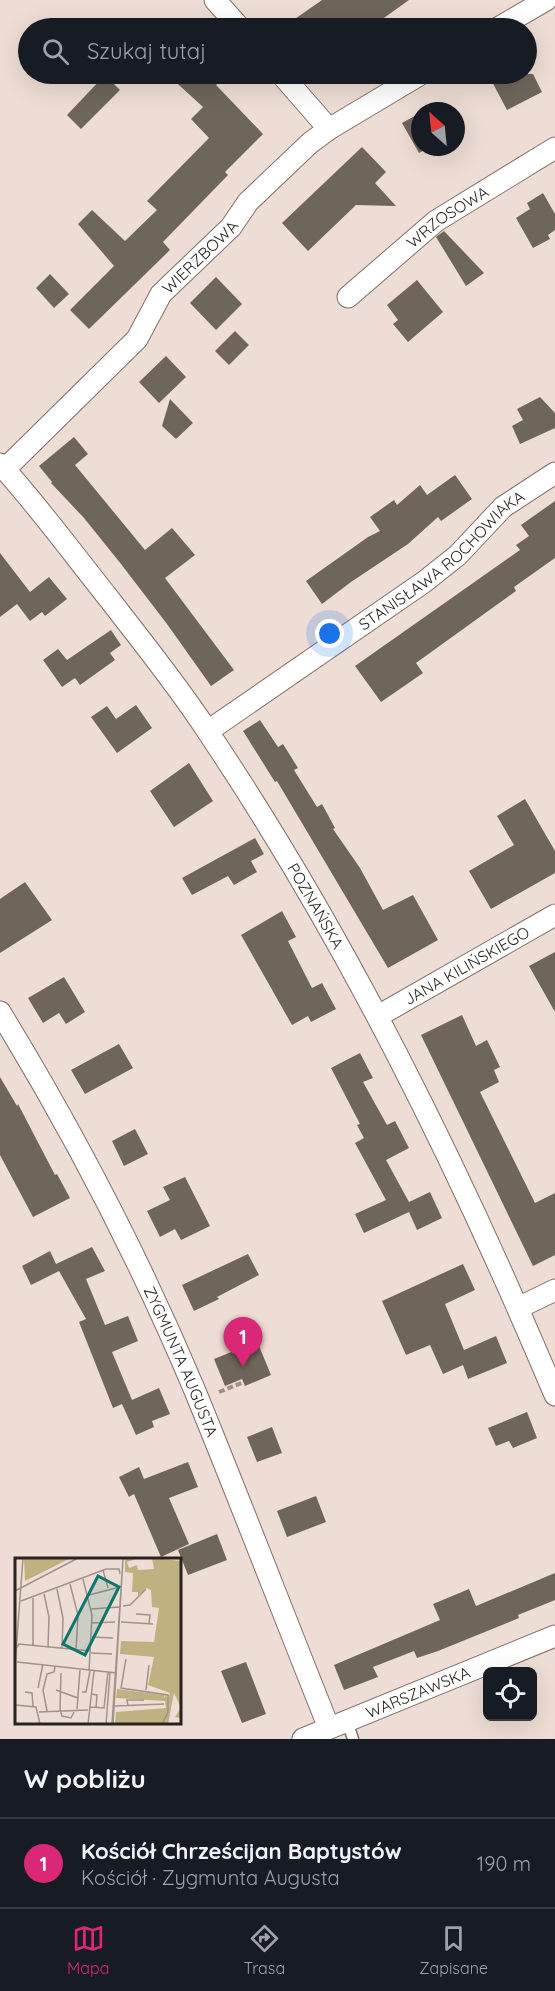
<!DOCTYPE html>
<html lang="pl">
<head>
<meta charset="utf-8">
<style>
	body { margin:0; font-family:Quicksand,sans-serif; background:#20242c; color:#f1f3f6 }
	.controls { position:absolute; right:18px; bottom:18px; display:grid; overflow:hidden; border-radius:9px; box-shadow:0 6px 24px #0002 }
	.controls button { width:54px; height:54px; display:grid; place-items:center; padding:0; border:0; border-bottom:2px solid #363941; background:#171b24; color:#f1f3f6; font:30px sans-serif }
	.compass { position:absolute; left:411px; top:102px; width:54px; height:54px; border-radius:50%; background:#171b24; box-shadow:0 6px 24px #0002; rotate:333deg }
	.you { position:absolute; left:330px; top:634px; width:21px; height:21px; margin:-15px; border:4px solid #fff; border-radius:50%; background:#1a73e8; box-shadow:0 0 0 9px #1a73e833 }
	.badge { display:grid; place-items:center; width:39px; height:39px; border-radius:50%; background:#db2777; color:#fff; font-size:20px; font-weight:700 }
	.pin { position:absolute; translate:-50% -50px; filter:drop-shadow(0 2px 3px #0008) }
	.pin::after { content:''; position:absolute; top:32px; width:21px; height:18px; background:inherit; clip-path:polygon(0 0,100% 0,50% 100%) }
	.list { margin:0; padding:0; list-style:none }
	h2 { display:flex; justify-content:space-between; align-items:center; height:78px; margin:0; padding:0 24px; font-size:26px }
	h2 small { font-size:20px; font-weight:400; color:#9ea1a6 }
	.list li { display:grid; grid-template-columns:39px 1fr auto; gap:18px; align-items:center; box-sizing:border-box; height:90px; padding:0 24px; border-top:2px solid #363941 }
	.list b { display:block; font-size:22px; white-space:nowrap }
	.list p { margin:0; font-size:20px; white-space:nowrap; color:#9ea1a6 }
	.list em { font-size:20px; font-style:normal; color:#9ea1a6 }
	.icon { flex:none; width:33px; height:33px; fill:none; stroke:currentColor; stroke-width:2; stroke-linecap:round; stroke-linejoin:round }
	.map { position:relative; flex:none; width:555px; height:1739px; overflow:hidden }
	.search { position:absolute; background:#171b24; box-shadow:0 6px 24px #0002; left:18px; right:18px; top:18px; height:66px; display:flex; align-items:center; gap:15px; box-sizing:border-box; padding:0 21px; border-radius:33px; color:#9ea1a6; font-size:22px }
	.sheet { height:168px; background:#171b24 }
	nav { display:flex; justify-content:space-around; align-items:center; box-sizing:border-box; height:84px; border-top:2px solid #363941; background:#171b24; font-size:16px; color:#9ea1a6 }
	nav a { display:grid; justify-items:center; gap:3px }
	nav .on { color:#db2777 }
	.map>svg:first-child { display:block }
</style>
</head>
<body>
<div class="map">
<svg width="555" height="1739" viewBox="0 0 555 1739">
	<rect width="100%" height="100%" fill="#eeddd4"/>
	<!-- building -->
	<path fill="#6f665a" d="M322,0H409L370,28H282Z
		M167,74H229L216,85L263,134L225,172L228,175L163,242L170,250L89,329L70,310L114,266L78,224L92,210L125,241L157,210L147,201L209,138L191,119L203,107Z
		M488,74H533L542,92L507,110Z
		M105,75L120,90L81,129L67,115Z
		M420,113V147H430L419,153L402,123Z
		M362,147L386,172L375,183L396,206L356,205L308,251L282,223Z
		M543,193L555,214V230L548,235L550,239L533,248L516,218L530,209L527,203Z
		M444,231L484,273L466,286L436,237Z
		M50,274L69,294L54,308L36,288Z
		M216,277L242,304L216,330L190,303Z
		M417,280L443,312L408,342L393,324L398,320L387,305Z
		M235,331L249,345L229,365L215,351Z
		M166,356L186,377L159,403L139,382Z
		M540,397L555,413V428L520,444L512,426L523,420L517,409Z
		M170,399L193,423L176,439L162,426Z
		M74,437L88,454L75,465L145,550L172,528L195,555L165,578L234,670L211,686L167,624L121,564L84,518L51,483L52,482L39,466Z
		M455,475L472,499L441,521L438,517L408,544L351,582L322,604L306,581L368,537L380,531L370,517L394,500L397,505L420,485L427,495Z
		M555,501V558L514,587L516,591L416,663L423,673L381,702L355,666L520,550L516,545L529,536L521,525Z
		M0,553L30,592L49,577L67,599L45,616L42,612L30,621L17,604L0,617Z
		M111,630L121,645L110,653L115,660L80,685L75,678L62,687L43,660L58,649L67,660Z
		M136,705L152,728L117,753L91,717L107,706L116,719Z
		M260,720L278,747L283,744L298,768L294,770L317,807L322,804L335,828L333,829L360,868L383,910L413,895L438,940L388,968L277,781L275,782L243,731Z
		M189,763L213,801L174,827L150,791Z
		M525,799L555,851V873L491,909L469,871L514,845L497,816Z
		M255,838L264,854L251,861L257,872L234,885L228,876L192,895L182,878Z
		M25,882L52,920L0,953V899Z
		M282,911L296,937L288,941L312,988L322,983L336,1009L311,1022L308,1016L292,1025L241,935Z
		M555,952V1012L529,966Z
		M64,977L85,1012L66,1024L59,1013L43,1023L28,998Z
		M462,1015L476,1046L487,1040L500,1067L494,1070L499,1082L480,1092L535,1203L555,1193V1255L533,1266L421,1035Z
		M119,1044L133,1068L85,1094L71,1070Z
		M360,1053L373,1078L363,1082L387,1125L395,1121L409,1148L386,1160L409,1202L430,1192L442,1218L417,1230L409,1212L364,1233L355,1214L386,1200L355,1143L364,1138L357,1125L360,1124L331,1068Z
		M0,1077L17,1106L18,1104L55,1175L57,1174L70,1198L33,1217L0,1155Z
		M135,1129L148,1154L124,1166L112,1141Z
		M185,1177L210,1226L181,1240L175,1229L160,1237L147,1211L170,1200L163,1187Z
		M92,1247L105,1271L86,1279L105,1325L128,1316L138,1341L112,1352L132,1400L159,1388L170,1414L152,1421L154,1427L136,1435L122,1404L113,1408L79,1322L86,1319L59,1271L31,1285L22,1266L50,1251L56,1264Z
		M248,1254L259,1275L217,1297L219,1299L194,1311L182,1285Z
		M463,1264L475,1290L445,1304L464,1350L496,1336L507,1363L468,1379L463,1365L443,1374L430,1345L406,1355L382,1301Z
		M252,1329L271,1375L245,1386L242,1379L225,1386L214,1359L239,1349L234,1336Z
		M527,1412L537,1438L513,1448L509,1441L496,1446L488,1428Z
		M272,1427L282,1453L257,1462L247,1437Z
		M188,1462L198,1487L169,1498L189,1544L161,1557L134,1494L129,1497L119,1477L139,1467L144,1479Z
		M316,1496L326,1522L287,1537L277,1511Z
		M217,1534L227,1560L188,1575L178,1550Z
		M555,1573V1600L518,1615L519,1618L438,1651L417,1658L414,1651L373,1667L378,1677L344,1690L334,1665L440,1620L433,1604L469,1589L476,1606Z
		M246,1662L266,1714L242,1723L221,1671Z"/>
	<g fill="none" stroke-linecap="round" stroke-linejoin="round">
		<defs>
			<path id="lane" d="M347,1721L353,1739"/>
			<g id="street">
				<path d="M215,0L240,28"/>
				<path d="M498,28L546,0"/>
				<path d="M281,74L329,129"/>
				<path id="s1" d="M348,297L436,221L555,148"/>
				<path id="s2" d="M0,464C39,507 74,555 110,600C143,643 178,686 208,732C347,939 458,1165 555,1395"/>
				<path id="s3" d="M5,469L137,339L161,294L231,227L248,202L310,143L329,129L421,74"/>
				<path id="s4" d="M208,731L424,582L458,555L503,507L555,473"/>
				<path id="s5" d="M0,1012C74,1133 140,1260 195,1391C241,1503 284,1616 329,1728"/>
				<path id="s6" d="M378,1016L555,915"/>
				<path d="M518,1308L555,1290"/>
				<path id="s7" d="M303,1739L555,1636"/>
			</g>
		</defs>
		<!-- lane casing -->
		<use href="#lane" stroke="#7e7067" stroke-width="13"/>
		<!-- street casing -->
		<use href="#street" stroke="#7e7067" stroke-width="23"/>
		<!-- path -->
		<path stroke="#9c9089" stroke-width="4" stroke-dasharray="6 3" stroke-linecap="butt" d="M219,1392L244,1382"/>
		<!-- lane -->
		<use href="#lane" stroke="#fff" stroke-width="10"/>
		<!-- street -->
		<use href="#street" stroke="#fff" stroke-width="21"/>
	</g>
	<g text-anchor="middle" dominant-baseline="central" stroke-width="6" stroke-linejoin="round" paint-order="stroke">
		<!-- street labels -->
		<g font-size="16" fill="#292320" stroke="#fbebe1">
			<text stroke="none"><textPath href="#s1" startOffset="128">WRZOSOWA</textPath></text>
			<text stroke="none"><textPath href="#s3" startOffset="290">WIERZBOWA</textPath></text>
			<text stroke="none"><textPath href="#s4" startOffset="290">STANISŁAWA ROCHOWIAKA</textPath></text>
			<text stroke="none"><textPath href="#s2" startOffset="544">POZNAŃSKA</textPath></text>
			<text stroke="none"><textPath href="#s6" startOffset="102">JANA KILIŃSKIEGO</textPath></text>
			<text stroke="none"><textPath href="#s5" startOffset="394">ZYGMUNTA AUGUSTA</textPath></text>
			<text stroke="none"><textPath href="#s7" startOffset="124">WARSZAWSKA</textPath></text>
		</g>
	</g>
	<!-- overview -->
	<g transform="translate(15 1558)">
		<rect width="166" height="166" fill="#eeddd4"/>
		<path d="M9,0H56L10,23ZM110,0H124L112,4L114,10L122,7L123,12L139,11L137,0L167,3V155L165,160L160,159L166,150L159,135L153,166H100L101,154L151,150L150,143L101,140L102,131L149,137L150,141V135L153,141L155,135L133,127L139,99L105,96L106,83L139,84L144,50L137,49L136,32L131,30L123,38V34H117L118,15L110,14Z" fill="#bfb280"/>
		<path fill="none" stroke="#9f938c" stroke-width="1.5" d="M88,12L93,30M68,21L77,57L74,113M55,26L63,57L61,92M42,31L48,60L47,91M0,33L63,0M29,36L34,59L33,90M74,37L105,29M18,40V88M6,43L91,11H104L105,16M108,48L115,47L131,31M76,51L104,49M121,56L135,57L134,66M106,64L138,66M77,65L100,64M77,79L98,80M0,92L4,86L76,93M76,95L97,96M111,101L106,130L153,137V154L147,166M2,104L102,115M0,107L8,0M23,130L28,106M41,132L63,140M131,132L134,107M10,134L17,135L18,148M67,134H71L75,113M76,136L82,137L81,150M0,147L21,149L25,166M100,148L149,146M113,148L112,142H129M75,149L89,150L93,114M45,151L47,158L56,160L59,154M62,151L65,112M45,152L46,115M32,153L28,132L32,116L39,114L40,109M24,154L73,152M73,166L79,113M91,166L95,115M97,166L108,1M98,166L108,1"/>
		<path fill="#0f766e" fill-opacity="0.15" stroke="#0f766e" stroke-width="3" d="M83,18L104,29L70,97L48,86Z"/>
		<rect width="166" height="166" fill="none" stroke="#292320" stroke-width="3"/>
	</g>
</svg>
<div class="controls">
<button><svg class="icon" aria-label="locate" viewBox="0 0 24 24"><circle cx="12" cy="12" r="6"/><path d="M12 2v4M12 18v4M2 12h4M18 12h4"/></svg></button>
</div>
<svg class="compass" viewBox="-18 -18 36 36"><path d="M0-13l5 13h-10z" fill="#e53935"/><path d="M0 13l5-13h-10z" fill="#9ea1a6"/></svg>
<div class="you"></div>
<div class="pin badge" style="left:243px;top:1367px">1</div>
<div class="search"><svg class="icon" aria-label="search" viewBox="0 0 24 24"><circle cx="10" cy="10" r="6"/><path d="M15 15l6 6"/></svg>Szukaj tutaj</div>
</div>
<section class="sheet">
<h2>W pobliżu<small></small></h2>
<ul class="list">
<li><span class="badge">1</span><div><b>Kościół Chrześcijan Baptystów</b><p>Kościół · Zygmunta Augusta</p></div><em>190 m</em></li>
</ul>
</section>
<nav>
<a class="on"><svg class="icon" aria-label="map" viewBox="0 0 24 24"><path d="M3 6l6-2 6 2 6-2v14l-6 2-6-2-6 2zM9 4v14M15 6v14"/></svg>Mapa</a>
<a><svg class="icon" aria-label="directions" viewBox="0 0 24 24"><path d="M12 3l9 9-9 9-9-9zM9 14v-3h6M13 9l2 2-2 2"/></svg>Trasa</a>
<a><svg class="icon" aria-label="saved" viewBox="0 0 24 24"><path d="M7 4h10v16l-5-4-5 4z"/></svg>Zapisane</a>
</nav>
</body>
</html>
